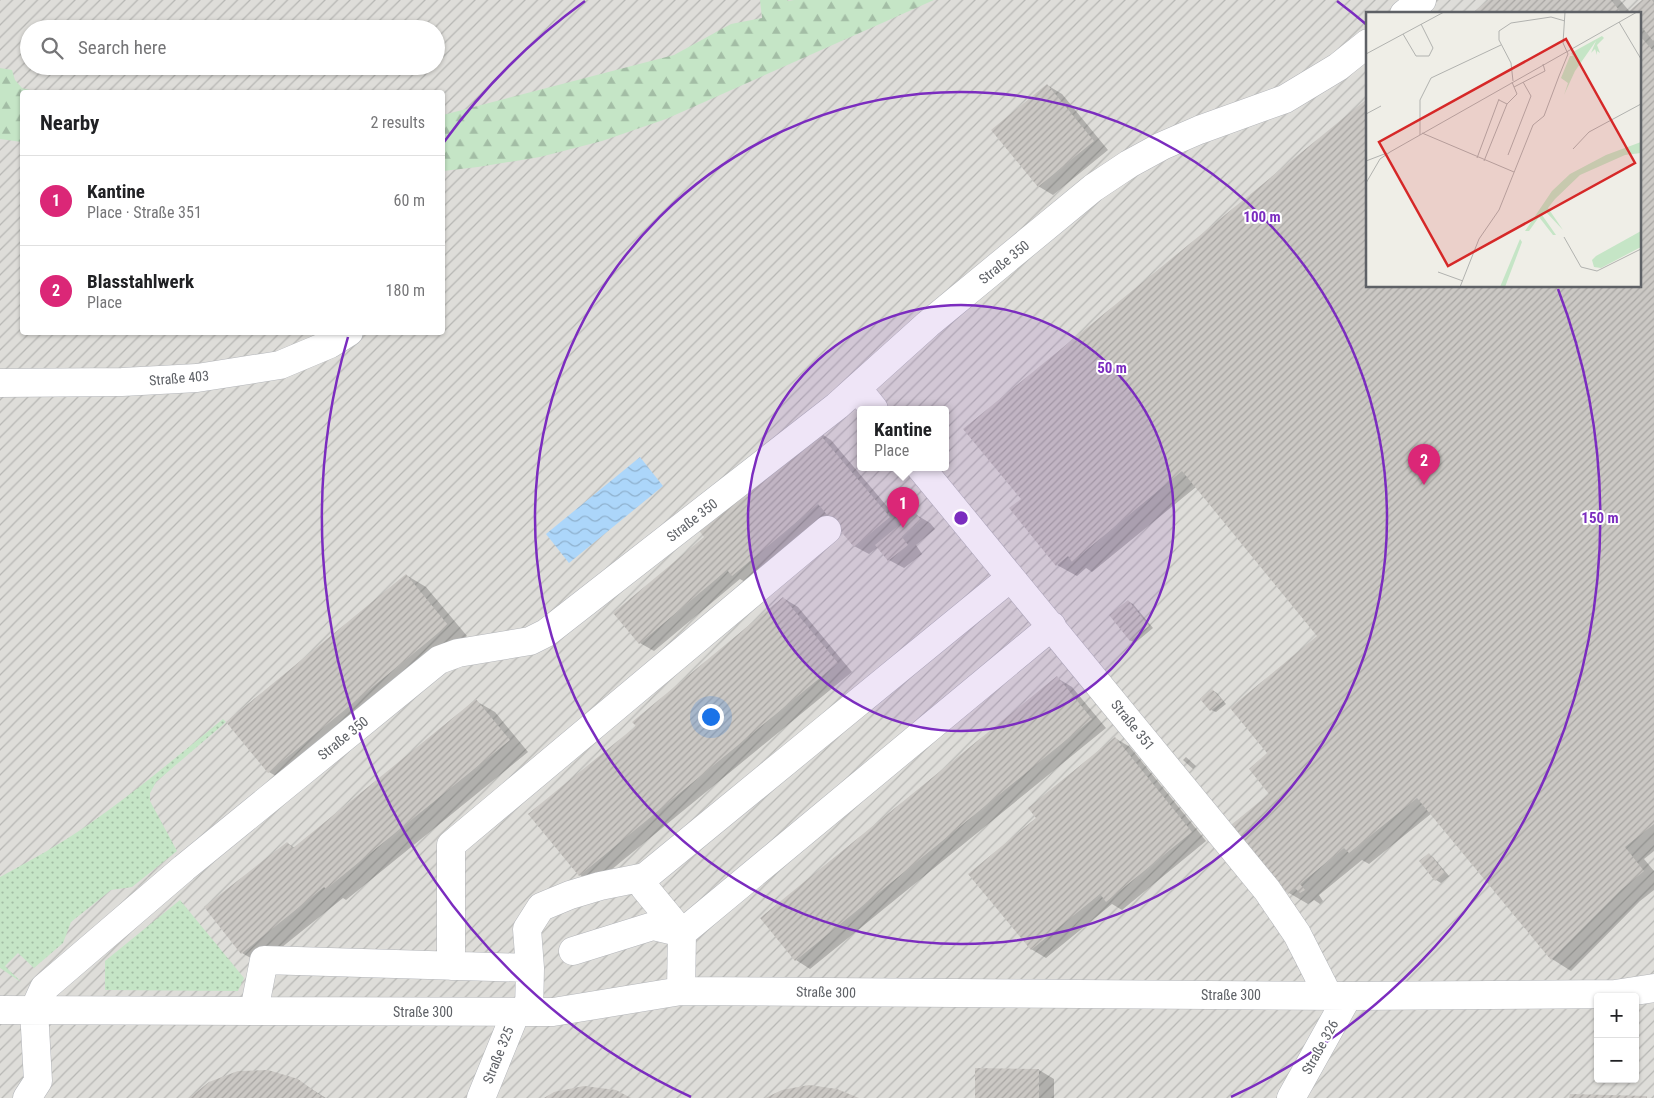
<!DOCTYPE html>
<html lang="en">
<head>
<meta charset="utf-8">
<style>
	body { margin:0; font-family:"Roboto Condensed",sans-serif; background:#f2f2f2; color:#202124 }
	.controls { position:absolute; right:15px; bottom:15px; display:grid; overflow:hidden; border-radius:5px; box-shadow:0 1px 4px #0004 }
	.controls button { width:45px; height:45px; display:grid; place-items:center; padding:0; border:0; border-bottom:1px solid #e0e0e0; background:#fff; color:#202124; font:25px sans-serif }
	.you { position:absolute; left:710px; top:716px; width:18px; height:18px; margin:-12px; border:4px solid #fff; border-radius:50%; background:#1a73e8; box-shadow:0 0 0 8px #1a73e833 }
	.badge { display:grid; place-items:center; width:32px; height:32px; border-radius:50%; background:#db2777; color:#fff; font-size:16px; font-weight:700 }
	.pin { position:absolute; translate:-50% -41px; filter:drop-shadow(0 1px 2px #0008) }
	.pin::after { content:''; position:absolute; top:26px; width:18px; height:15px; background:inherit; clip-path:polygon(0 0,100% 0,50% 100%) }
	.popup { position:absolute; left:857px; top:406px; width:92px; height:65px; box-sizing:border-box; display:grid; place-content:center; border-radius:5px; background:#fff; filter:drop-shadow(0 1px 4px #0005); font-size:16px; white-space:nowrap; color:#757577 }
	.popup b { font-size:19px; color:#202124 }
	.popup::after { content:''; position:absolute; left:50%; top:100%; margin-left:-10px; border:10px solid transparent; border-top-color:#fff }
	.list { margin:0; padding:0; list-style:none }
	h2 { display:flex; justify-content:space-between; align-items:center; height:65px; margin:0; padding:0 20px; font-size:21px }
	h2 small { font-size:16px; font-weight:400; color:#757577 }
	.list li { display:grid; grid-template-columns:32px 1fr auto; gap:15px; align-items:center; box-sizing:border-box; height:90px; padding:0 20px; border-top:1px solid #e0e0e0 }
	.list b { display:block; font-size:19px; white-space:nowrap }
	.list p { margin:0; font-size:16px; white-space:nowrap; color:#757577 }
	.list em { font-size:16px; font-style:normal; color:#757577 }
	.icon { flex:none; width:28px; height:28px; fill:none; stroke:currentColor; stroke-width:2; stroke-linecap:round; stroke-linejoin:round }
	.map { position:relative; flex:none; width:1654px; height:1098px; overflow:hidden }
	.search { position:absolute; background:#fff; box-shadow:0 1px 4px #0004; left:20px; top:20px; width:425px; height:55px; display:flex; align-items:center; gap:12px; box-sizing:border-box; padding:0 18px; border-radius:28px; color:#757577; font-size:19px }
	.panel { position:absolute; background:#fff; box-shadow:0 1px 4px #0004; left:20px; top:90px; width:425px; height:245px; border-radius:5px }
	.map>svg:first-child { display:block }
</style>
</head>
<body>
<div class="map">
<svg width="1654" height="1098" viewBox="0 0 1654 1098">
	<defs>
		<pattern id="industrial-furrows" width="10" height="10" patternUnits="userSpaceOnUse" patternTransform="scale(1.25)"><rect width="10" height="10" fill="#deddd9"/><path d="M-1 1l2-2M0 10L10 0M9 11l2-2" fill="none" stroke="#b7b7b4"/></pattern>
		<pattern id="grass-dots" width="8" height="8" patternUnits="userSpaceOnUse" patternTransform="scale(1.25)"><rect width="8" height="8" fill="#c5e5c6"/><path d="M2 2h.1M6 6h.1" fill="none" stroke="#a3bda5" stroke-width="1.8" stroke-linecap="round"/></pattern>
		<pattern id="forest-firs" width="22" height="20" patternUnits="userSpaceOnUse" patternTransform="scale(1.25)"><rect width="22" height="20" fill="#c5e5c6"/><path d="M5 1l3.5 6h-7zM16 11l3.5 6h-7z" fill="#a3bda5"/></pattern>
		<pattern id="water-waves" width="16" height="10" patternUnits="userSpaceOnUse" patternTransform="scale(1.25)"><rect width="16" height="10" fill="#acd6fa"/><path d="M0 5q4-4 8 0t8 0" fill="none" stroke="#8fb1ce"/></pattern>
		<pattern id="building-hatch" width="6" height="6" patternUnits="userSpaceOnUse" patternTransform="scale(1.25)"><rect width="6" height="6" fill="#cbc8c4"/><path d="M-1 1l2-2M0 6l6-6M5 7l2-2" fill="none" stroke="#a8a6a3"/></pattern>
	</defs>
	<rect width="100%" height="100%" fill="#efeee7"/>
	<!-- industrial -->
	<path fill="url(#industrial-furrows)" fill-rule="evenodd" d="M0,0H1654V1098H0ZM1368,14H1640V286H1368ZM29,29H436V66H29ZM22,92H442V332H22ZM860,409H946V467H860ZM1598,997H1635V1079H1598Z"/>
	<!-- grass -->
	<path fill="url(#grass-dots)" d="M223,719L226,722L156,782L150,793V801L177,851L132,887L111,890L71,922L63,943L34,968L18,953L5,966L21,982L0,968V877C30,861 60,844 88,825C135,792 179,755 223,719Z
		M180,900L244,978L238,991L105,990V961Z"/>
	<!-- forest -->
	<path fill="url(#forest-firs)" d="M760,0H787L788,1L794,0H934L666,119L602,141L540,157L478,167L443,171V115L674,55L731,24L762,18Z
		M0,68L12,70L15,80L22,88L37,92L64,90L87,92H22V142L0,139Z"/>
	<!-- water -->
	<path fill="url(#water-waves)" d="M640,457L663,486L569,563L546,534Z"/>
	<!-- shadow -->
	<path fill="#0003" d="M1491,0H1620L1630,12L1644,0H1654V851L1644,859L1654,871V890L1640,901L1571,971L1552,959L1432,813L1369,864L1362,860L1319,895L1323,901L1320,904L1314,900L1308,904L1289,893L1271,794L1319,636L1196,487L1092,572L1086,568L1077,576L1057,565L1368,286H1640V14H1473Z
		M1047,85L1062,94L1108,150L1053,195L1038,186Z
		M817,431L831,440L902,524L915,514L930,523L935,529L916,545L922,554L904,568L889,560L878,547L869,554L854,546L829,515L747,583L740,579L654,651L640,643L706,537Z
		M406,575L426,587L467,636L288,783L269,772Z
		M783,598L798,607L852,672L594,884L580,875L638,726Z
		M1128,601L1133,604L1153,628L1135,643L1130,640Z
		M1057,678L1072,687L1106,728L810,969L796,960Z
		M1212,690L1217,693L1226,704L1216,712L1211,710Z
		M476,701L495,712L528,752L346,900L343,898L261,964L242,953L287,843L295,848Z
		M1115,738L1130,747L1206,841L1122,910L1112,904L1046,958L1031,949Z
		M1186,757L1196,766L1193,769L1183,760Z
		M1429,855L1433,857L1449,876L1441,883L1436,880L1421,861Z
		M1039,1070L1054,1079V1098H976Z
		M297,1080L326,1098H191Z"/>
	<!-- building -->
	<path fill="url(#building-hatch)" d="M1489,0H1611L1622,14H1471Z
		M1642,0H1652L1654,3V42L1640,25V14H1631L1629,11Z
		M1640,36L1654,52V824L1625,847L1644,871L1621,890L1551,960L1417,798L1349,853L1344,848L1300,884L1305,890L1300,893L1295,888L1288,894L1231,825L1269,794L1249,769L1267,753L1230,708L1317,636L1182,471L1072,562L1068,556L1056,566L1009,508L1021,499L963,429L1368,98V286H1640Z
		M1047,84L1094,141L1038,187L991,130Z
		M816,430L890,517L854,547L818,504L732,576L727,570L639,644L613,613L704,537L698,529Z
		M915,512L921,520L902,537L908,545L888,561L875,545Z
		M406,574L448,625L268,773L226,722Z
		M783,597L838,663L579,876L528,814L636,726L632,722Z
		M1128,600L1149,626L1130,641L1109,615Z
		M1057,676L1092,719L795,961L760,918Z
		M1212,689L1223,701L1210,711L1200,699Z
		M476,699L510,740L326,889L324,887L241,954L204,907L287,842L293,848Z
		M1115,737L1192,832L1106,902L1100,894L1031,950L968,874L1036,818L1028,808Z
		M1429,853L1445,873L1435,881L1419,861Z
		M975,1068L1039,1069V1098H975Z
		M268,1070L298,1079L324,1098H189L209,1082L238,1071Z
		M809,1085L837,1089L859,1098H765L782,1090Z
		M584,1086L616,1090L631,1098H544L554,1092Z
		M1570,1094L1647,1096V1098H1569Z"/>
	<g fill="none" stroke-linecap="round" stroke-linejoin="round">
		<defs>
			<path id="minor" d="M1404,14L1422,0
				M0,383L122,382L197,378L280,365L330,344L349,332
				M857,388L874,409
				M920,467L1267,890L1297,934L1328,995
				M682,933L644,887L645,877L1010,578
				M573,951L653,926L682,933
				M451,966V845L827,530
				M530,968L527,929L541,907L570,895L600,886L645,877
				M681,991L682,933L1052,626
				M0,1010L553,1012L681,991L1348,996L1615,994L1654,988
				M254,1011L264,960L530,968L529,1012
				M27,1098L38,1081L34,1010L44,988L184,868L439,660L458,653L530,641L546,633L837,406L928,324L1093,188L1129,164L1162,146L1199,130L1285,99L1338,67L1368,43
				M481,1098L516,1012
				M1291,1098L1348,996"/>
		</defs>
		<!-- minor casing -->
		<use href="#minor" stroke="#b4b6ba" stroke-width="29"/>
		<!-- minor -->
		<use href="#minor" stroke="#fff" stroke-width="28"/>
	</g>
	<!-- distance rings -->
	<circle cx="961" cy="518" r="213" fill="#7b2cbf" fill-opacity=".12"/>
	<g fill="none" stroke="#7b2cbf" stroke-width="2.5">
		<circle cx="961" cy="518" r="213"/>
		<circle cx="961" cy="518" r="426"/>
		<path d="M691 1097A639 639 0 0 1 348 337M444 142A639 639 0 0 1 585 1M1337 1A639 639 0 0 1 1367 25M1558 289A639 639 0 0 1 1231 1097"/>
	</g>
	<g text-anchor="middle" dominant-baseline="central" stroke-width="4" stroke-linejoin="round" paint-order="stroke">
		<!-- street labels -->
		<g font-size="14" fill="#5e6166" stroke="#fff">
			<text transform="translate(1004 262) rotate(-39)">Straße 350</text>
			<text transform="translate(179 378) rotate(-5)">Straße 403</text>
			<text transform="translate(692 520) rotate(-38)">Straße 350</text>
			<text transform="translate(1133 725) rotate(51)">Straße 351</text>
			<text transform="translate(343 738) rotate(-39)">Straße 350</text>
			<text transform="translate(826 992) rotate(1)">Straße 300</text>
			<text x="1231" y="995">Straße 300</text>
			<text x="423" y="1012">Straße 300</text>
			<text transform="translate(1320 1047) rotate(-61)">Straße 326</text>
			<text transform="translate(498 1055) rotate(-68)">Straße 325</text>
		</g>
	</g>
	<!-- overview -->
	<g transform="translate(1366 12)">
		<rect width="275" height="275" fill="#efeee7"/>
		<path d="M236,24L238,26L231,33L234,41L231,39V43L229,37L225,41L230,29L209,59L198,83L202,71L195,66L204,44H207L205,41Z" fill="#c5e5c6"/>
		<path d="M275,130V141L259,143L214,163L189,187L182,196L197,218L180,200L176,203L190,223H187L173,205L163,219H159L186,179L204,162L240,143ZM275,219V235L235,256L228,255L226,248L230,244ZM154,227L156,230L139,275H134Z" fill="#c5e5c6"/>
		<path fill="none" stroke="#b1b2af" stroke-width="1" d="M253,10L275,47M37,22L50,44H63L67,36L55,12M0,42L78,0M147,69L145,51L133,28V19L145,11L185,5L199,9M146,70L148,75L179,59L177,52M141,92L151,82L148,75M0,102L15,94M56,121L148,160M54,123V88L65,66L135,33M207,137L223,120L275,92M142,143L165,84L157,70M111,146L133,87M0,149L21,141M118,149L141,92L133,88M0,171L14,147L24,140L271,0M198,225L215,255L231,259L275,237M72,260L97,269M94,275L113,227L133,198L167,113L178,104L193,64L202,42L197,31L199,0"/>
		<path fill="#d62828" fill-opacity="0.15" stroke="#d62828" stroke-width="2.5" d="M200,27L269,151L82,254L13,130Z"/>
		<rect width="275" height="275" fill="none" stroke="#5e6166" stroke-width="2.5"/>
	</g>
	<circle cx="961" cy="518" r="8" fill="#7b2cbf" stroke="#fff" stroke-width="2.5"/>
	<g font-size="15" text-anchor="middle" font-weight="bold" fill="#7b2cbf" stroke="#fff" stroke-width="4" stroke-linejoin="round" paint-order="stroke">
		<text x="1262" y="222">100 m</text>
		<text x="1112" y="373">50 m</text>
		<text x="1600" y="523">150 m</text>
	</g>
</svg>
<div class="controls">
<button>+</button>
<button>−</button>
</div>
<div class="you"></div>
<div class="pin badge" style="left:903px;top:528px">1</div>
<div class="popup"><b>Kantine</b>Place</div>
<div class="pin badge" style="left:1424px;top:485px">2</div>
<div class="search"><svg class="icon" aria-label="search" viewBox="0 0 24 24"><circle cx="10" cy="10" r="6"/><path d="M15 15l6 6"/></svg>Search here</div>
<section class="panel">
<h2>Nearby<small>2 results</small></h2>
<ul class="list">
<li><span class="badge">1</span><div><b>Kantine</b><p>Place · Straße 351</p></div><em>60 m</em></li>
<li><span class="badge">2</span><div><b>Blasstahlwerk</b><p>Place</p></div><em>180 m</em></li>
</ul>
</section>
</div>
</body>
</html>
